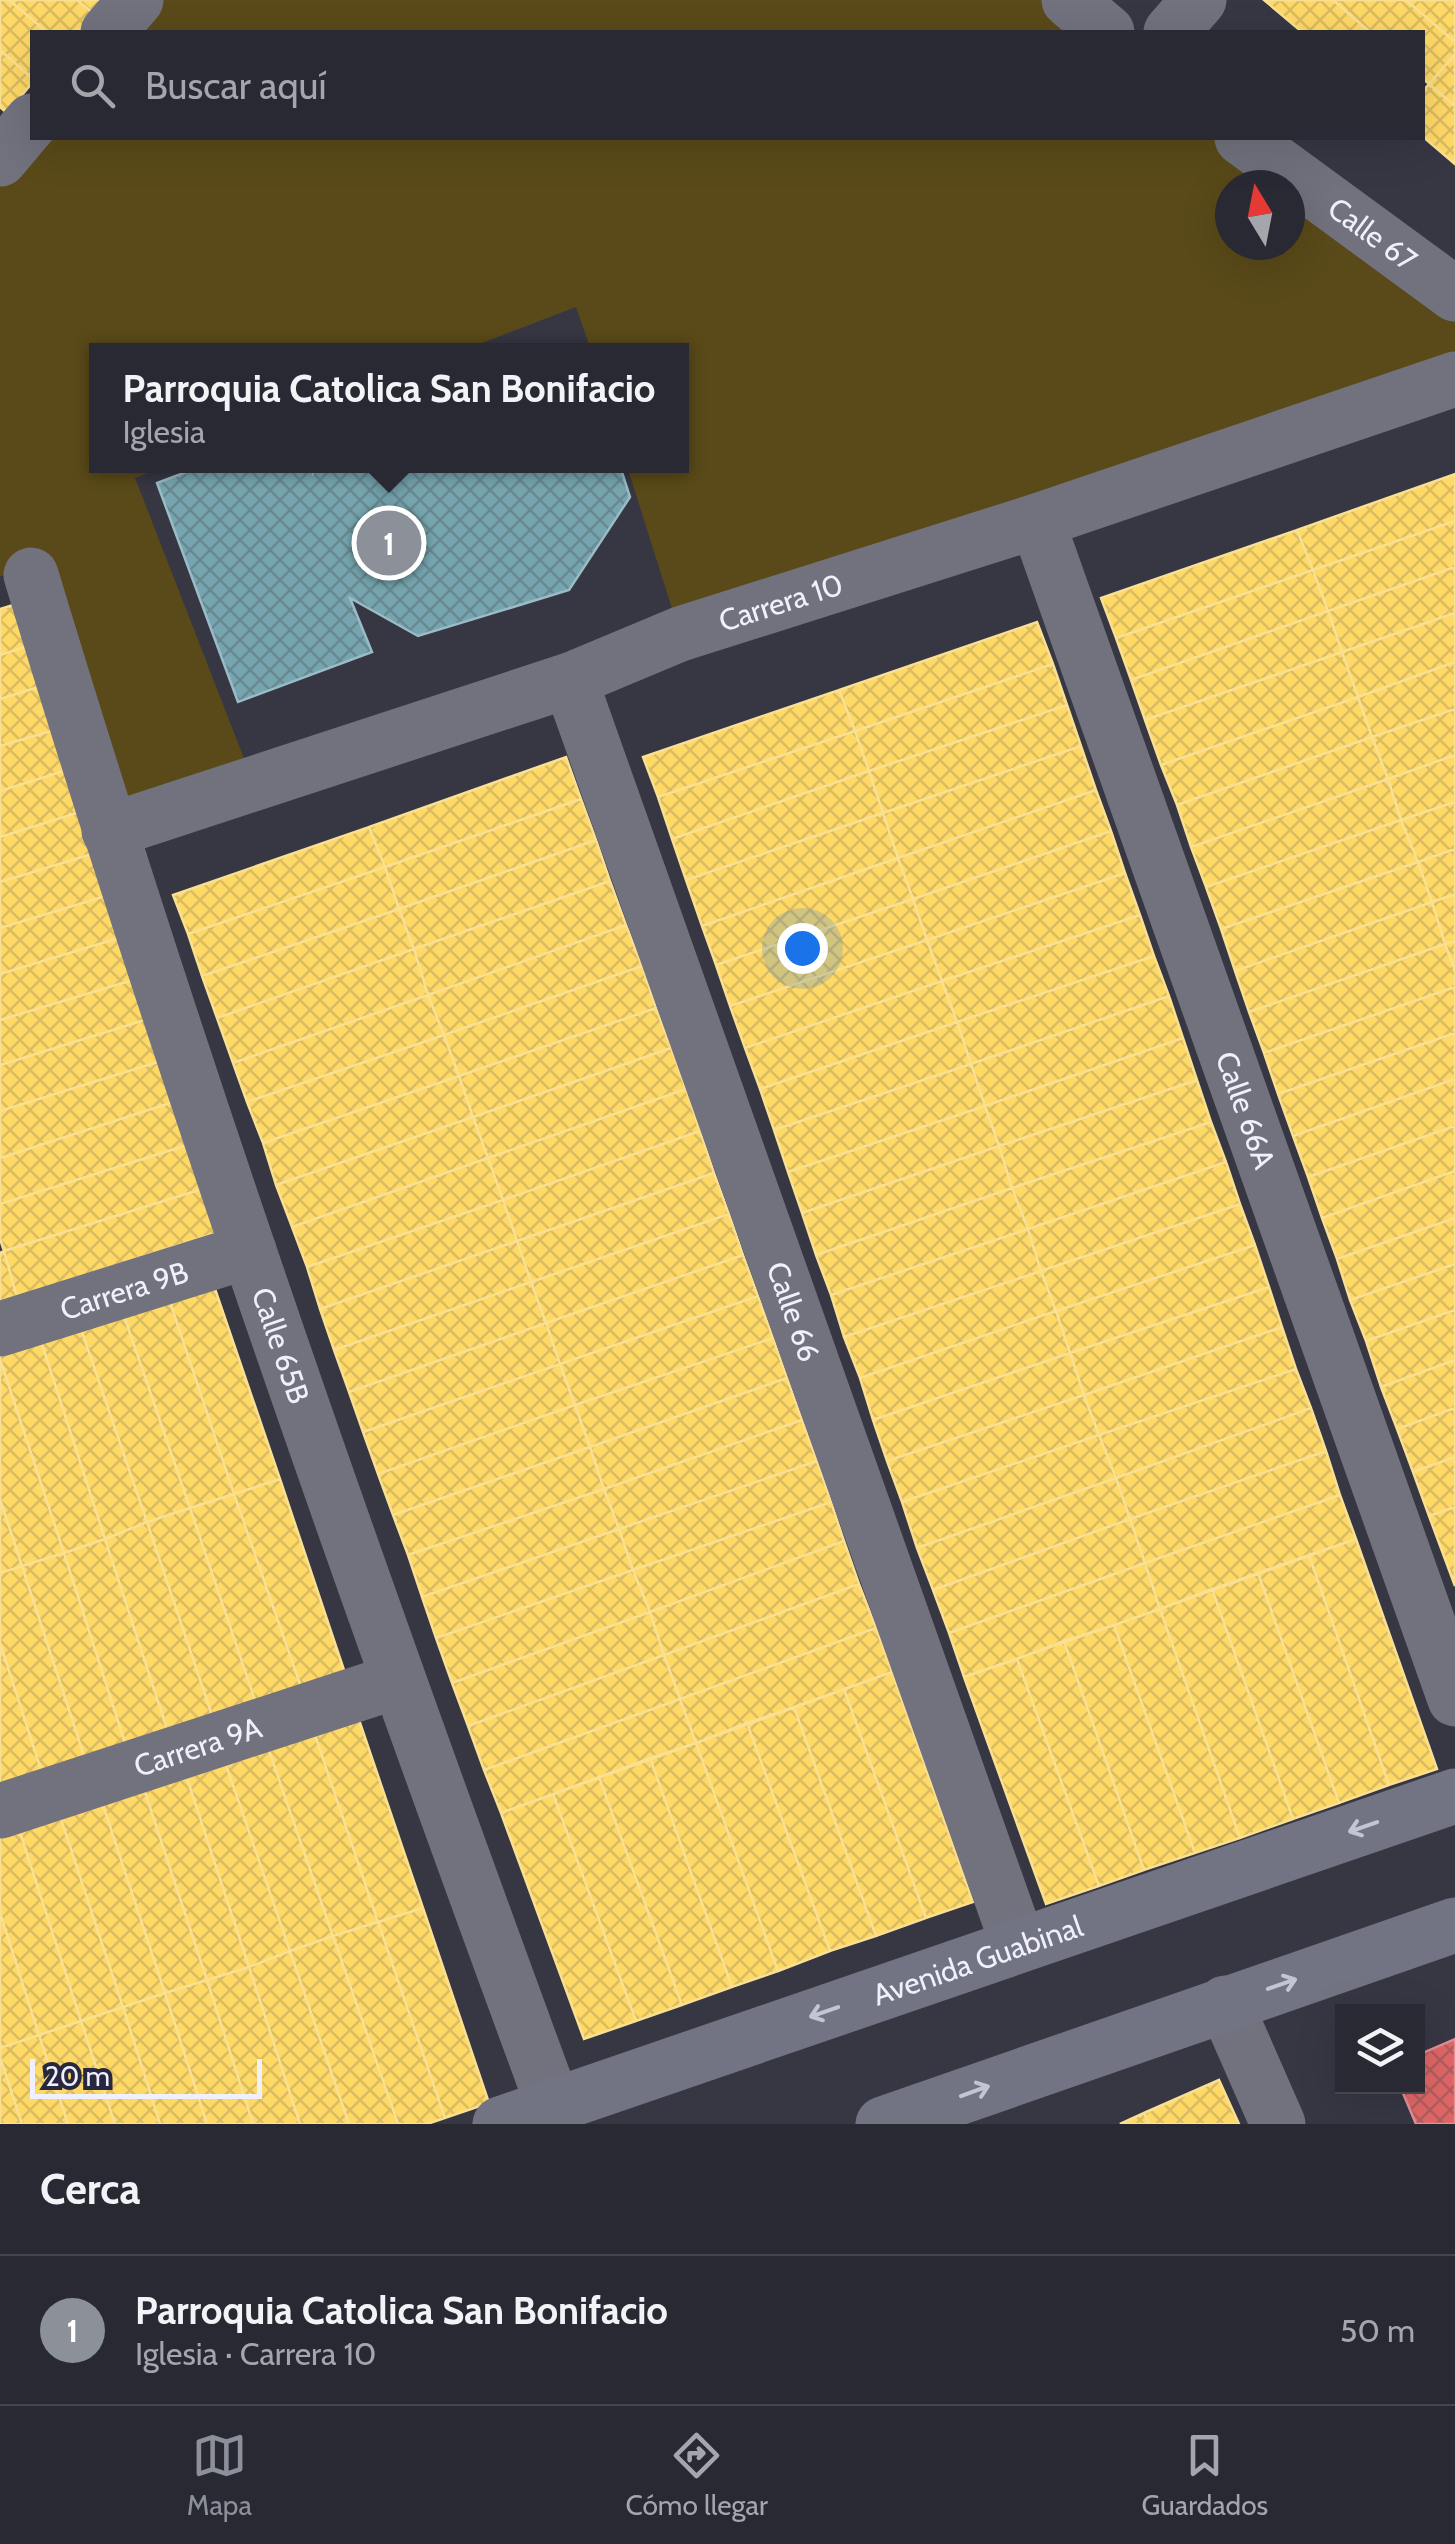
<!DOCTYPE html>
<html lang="es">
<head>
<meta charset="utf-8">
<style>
	body { margin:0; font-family:Cabin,sans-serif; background:#35353f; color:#f1f3f6 }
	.controls { position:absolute; right:30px; bottom:30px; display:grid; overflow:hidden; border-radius:0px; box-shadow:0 10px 40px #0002 }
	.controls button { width:90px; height:90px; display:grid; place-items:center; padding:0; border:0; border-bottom:2px solid #45454e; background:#292933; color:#f1f3f6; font:50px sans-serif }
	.compass { position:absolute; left:1215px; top:170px; width:90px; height:90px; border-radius:50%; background:#292933; box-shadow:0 10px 40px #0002; rotate:350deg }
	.scale { position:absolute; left:30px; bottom:25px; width:232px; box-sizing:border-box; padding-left:10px; border:5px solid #eff0fc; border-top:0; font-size:28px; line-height:35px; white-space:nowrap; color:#eff0fc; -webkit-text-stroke:8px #27283f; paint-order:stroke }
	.you { position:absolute; left:802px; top:948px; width:35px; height:35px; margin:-25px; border:8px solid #fff; border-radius:50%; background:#1a73e8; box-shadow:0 0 0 15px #1a73e833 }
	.badge { display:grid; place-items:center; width:65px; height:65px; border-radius:50%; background:#8c9099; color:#fff; font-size:32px; font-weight:700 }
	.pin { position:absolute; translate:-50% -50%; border:5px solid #fff; box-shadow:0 2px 10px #0006 }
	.popup { position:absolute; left:89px; top:343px; width:600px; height:130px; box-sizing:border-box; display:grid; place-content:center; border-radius:0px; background:#292933; filter:drop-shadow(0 2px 8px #0005); font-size:32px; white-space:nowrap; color:#a5a6ac }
	.popup b { font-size:38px; color:#f1f3f6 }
	.popup::after { content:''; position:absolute; left:50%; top:100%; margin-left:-20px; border:20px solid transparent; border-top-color:#292933 }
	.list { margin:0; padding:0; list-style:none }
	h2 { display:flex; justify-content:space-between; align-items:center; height:130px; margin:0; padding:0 40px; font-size:42px }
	h2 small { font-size:32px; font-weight:400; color:#a5a6ac }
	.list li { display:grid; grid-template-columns:65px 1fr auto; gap:30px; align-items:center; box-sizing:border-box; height:150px; padding:0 40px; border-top:2px solid #45454e }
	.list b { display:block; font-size:38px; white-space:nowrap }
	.list p { margin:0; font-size:32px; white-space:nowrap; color:#a5a6ac }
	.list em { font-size:32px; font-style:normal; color:#a5a6ac }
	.icon { flex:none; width:55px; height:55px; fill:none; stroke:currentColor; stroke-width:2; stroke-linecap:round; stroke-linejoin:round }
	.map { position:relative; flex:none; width:1455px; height:2124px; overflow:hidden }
	.search { position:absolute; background:#292933; box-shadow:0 10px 40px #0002; left:30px; right:30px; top:30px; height:110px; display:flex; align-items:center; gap:25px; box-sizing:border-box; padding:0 35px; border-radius:0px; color:#a5a6ac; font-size:38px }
	.sheet { height:280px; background:#292933 }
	nav { display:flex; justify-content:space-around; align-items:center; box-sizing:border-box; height:140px; border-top:2px solid #45454e; background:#292933; font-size:28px; color:#a5a6ac }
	nav a { display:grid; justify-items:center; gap:5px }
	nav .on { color:#8c9099 }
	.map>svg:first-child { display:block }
</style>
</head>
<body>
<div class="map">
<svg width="1455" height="2124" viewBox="0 0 1455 2124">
	<defs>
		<pattern id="homes-cross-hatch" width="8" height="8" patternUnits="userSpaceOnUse" patternTransform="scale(2.5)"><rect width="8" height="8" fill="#ffd966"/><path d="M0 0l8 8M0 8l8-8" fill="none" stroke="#dabc61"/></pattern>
		<pattern id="shops-cross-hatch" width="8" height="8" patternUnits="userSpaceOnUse" patternTransform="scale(2.5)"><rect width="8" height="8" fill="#e06666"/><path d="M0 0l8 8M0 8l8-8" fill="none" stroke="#b25d5e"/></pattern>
		<pattern id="public-cross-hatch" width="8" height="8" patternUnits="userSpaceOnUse" patternTransform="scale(2.5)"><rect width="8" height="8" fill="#76a5af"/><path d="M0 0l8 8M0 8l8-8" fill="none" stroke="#688991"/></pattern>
	</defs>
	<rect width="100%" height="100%" fill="#373744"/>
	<!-- green -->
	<path fill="#5a4a19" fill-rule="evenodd" d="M136,0H1069L1107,32H108Z
		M32,138H1242L1455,294V379L680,634L627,466H682V350H591L576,307L464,350H96V466H165L135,478L254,784L109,831L31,575L0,576V159ZM1230,185H1290V245H1230Z"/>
	<!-- homes -->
	<path fill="url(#homes-cross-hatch)" stroke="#fae093" stroke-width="2.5" d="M0,0H9L47,32H32V78L0,50Z
		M9,0H77L94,14L78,32H47Z
		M77,0H106L94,14Z
		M1264,0H1333L1370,32H1302Z
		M1333,0H1406L1455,42V54L1429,84L1422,78V32H1370Z
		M1406,0H1455V42Z
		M0,50L32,78V83L7,113L0,107Z
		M1455,54V106L1429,84Z
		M1429,84L1455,106V164L1422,136V92Z
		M1455,474V521L1313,570L1297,530Z
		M1455,521V567L1328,611L1313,570Z
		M1297,530L1313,570L1116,638L1101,598Z
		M1455,567V613L1342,652L1328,611Z
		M1313,570L1328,611L1131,680L1116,638Z
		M19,603L31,645L0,655V609Z
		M1328,611L1342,652L1145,720L1131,680Z
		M1455,613V662L1358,697L1342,652Z
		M1037,622L1053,664L855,731L839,690Z
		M31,645L45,685L0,699V655Z
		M1342,652L1358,697L1161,765L1145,720Z
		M1455,662V709L1372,737L1358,697Z
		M1053,664L1067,705L869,771L855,731Z
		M45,685L58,729L0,746V699Z
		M839,690L855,731L658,797L643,757Z
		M1358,697L1372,737L1177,805L1161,765Z
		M1067,705L1081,746L883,813L869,771Z
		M1455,709V755L1388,779L1372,737Z
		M58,729L70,769L0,791V746Z
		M855,731L869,771L672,839L658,797Z
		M1372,737L1388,779L1191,847L1177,805Z
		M1081,746L1096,790L898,858L883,813Z
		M1455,755V802L1401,820L1388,779Z
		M566,757L581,799L385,867L369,827Z
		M70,769L83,811L0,837V791Z
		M869,771L883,813L686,880L672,839Z
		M1388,779L1401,820L1206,887L1191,847Z
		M1096,790L1111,831L913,899L898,858Z
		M581,799L596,840L399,909L385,867Z
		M1455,802V849L1418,862L1401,820Z
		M83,811L95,853L0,882V837Z
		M883,813L898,858L702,926L686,880Z
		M1401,820L1418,862L1221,929L1206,887Z
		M369,827L385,867L188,934L173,895Z
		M1111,831L1125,873L927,940L913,899Z
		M596,840L610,881L414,949L399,909Z
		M1455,849V894L1432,902L1418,862Z
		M95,853L109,895L0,928V882Z
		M898,858L913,899L716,965L702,926Z
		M1418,862L1432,902L1235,971L1221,929Z
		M385,867L399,909L202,976L188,934Z
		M1125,873L1140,915L942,981L927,940Z
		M610,881L626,925L428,995L414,949Z
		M1455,894V941L1445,944L1432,902Z
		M109,895L122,937L0,974V928Z
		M913,899L927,940L730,1006L716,965Z
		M1432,902L1445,944L1249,1012L1235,971Z
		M399,909L414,949L217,1018L202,976Z
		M1140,915L1154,956L957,1022L942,981Z
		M626,925L642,966L444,1035L428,995Z
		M122,937L136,979L0,1020V974Z
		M927,940L942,981L745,1048L730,1006Z
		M1455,941V970L1445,944Z
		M1445,944L1455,970V987L1264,1053L1249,1012Z
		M414,949L428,995L233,1063L217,1018Z
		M1154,956L1169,996L971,1064L957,1022Z
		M642,966L656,1008L459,1076L444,1035Z
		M136,979L148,1019L0,1065V1020Z
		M942,981L957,1022L760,1089L745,1048Z
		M1455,987V1033L1278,1094L1264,1053Z
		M428,995L444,1035L247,1102L233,1063Z
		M1169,996L1183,1038L985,1106L971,1064Z
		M656,1008L671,1048L473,1117L459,1076Z
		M148,1019L161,1061L0,1111V1065Z
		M957,1022L971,1064L774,1130L760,1089Z
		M1455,1033V1079L1293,1136L1278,1094Z
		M444,1035L459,1076L263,1143L247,1102Z
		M1183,1038L1197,1080L999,1146L985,1106Z
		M671,1048L686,1089L488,1158L473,1117Z
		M161,1061L173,1102L0,1158V1111Z
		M971,1064L985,1106L788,1172L774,1130Z
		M459,1076L473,1117L276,1185L263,1143Z
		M1455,1079V1126L1308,1177L1293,1136Z
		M1197,1080L1211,1122L1012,1188L999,1146Z
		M686,1089L700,1131L503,1200L488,1158Z
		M173,1102L187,1145L0,1204V1158Z
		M985,1106L999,1146L802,1213L788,1172Z
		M473,1117L488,1158L292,1227L276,1185Z
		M1211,1122L1226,1162L1028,1229L1012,1188Z
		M1455,1126V1171L1322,1218L1308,1177Z
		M700,1131L714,1173L517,1241L503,1200Z
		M187,1145L202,1189L4,1251L0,1239V1204Z
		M999,1146L1012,1188L816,1255L802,1213Z
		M488,1158L503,1200L307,1267L292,1227Z
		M1226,1162L1240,1204L1041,1271L1028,1229Z
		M1455,1171V1218L1337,1259L1322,1218Z
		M714,1173L729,1214L531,1282L517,1241Z
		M1012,1188L1028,1229L831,1295L816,1255Z
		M202,1189L216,1233L17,1297L4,1251Z
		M503,1200L517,1241L320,1309L307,1267Z
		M1240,1204L1255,1245L1056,1311L1041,1271Z
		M729,1214L743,1255L546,1323L531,1282Z
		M1455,1218V1264L1350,1300L1337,1259Z
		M1028,1229L1041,1271L844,1337L831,1295Z
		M517,1241L531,1282L334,1350L320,1309Z
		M1255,1245L1269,1287L1070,1353L1056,1311Z
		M4,1251L17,1297L0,1303V1253Z
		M743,1255L758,1296L560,1364L546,1323Z
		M1455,1264V1310L1366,1341L1350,1300Z
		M1041,1271L1056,1311L860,1378L844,1337Z
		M531,1282L546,1323L349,1392L334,1350Z
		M213,1283L280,1479L234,1494L169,1299Z
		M1269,1287L1282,1327L1084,1395L1070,1353Z
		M758,1296L773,1338L575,1405L560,1364Z
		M169,1299L234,1494L190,1508L123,1313Z
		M1455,1310V1360L1381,1387L1366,1341Z
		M1056,1311L1070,1353L873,1420L860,1378Z
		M123,1313L190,1508L147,1522L81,1329Z
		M546,1323L560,1364L363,1432L349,1392Z
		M1282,1327L1296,1369L1099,1435L1084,1395Z
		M81,1329L147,1522L105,1539L41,1341Z
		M773,1338L787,1378L590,1447L575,1405Z
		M41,1341L105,1539L64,1553L0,1359V1354Z
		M1070,1353L1084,1395L887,1461L873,1420Z
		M0,1359L64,1553L22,1566L0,1499Z
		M1455,1360V1408L1397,1429L1381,1387Z
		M560,1364L575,1405L378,1474L363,1432Z
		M1296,1369L1311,1408L1116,1478L1099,1435Z
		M787,1378L802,1420L604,1489L590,1447Z
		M1084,1395L1099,1435L902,1502L887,1461Z
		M575,1405L590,1447L393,1515L378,1474Z
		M1311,1408L1326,1451L1130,1519L1116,1478Z
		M1455,1408V1457L1413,1472L1397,1429Z
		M802,1420L817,1461L619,1529L604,1489Z
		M1099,1435L1116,1478L917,1548L902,1502Z
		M590,1447L604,1489L408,1555L393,1515Z
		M1326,1451L1340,1495L1145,1563L1130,1519Z
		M1455,1457V1507L1429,1516L1413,1472Z
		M817,1461L831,1502L633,1570L619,1529Z
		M1116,1478L1130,1519L933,1590L917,1548Z
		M280,1479L346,1676L302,1690L234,1494Z
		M604,1489L619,1529L422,1597L408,1555Z
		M234,1494L302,1690L257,1706L190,1508Z
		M1340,1495L1356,1539L1160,1609L1145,1563Z
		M0,1499L22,1566L0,1573Z
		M831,1502L844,1541L650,1612L633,1570Z
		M1455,1507V1586L1429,1516Z
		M190,1508L257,1706L214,1721L147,1522Z
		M1130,1519L1145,1563L949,1633L933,1590Z
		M147,1522L214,1721L169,1735L105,1539Z
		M619,1529L633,1570L436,1638L422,1597Z
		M105,1539L169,1735L127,1749L64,1553Z
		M1356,1539L1437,1769L1389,1785L1309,1555Z
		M844,1541L859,1584L664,1655L650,1612Z
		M64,1553L127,1749L86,1762L22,1566Z
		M1309,1555L1389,1785L1339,1803L1258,1573Z
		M1145,1563L1160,1609L964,1677L949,1633Z
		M22,1566L86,1762L43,1776L0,1643V1573Z
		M633,1570L650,1612L452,1683L436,1638Z
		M1258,1573L1339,1803L1293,1819L1212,1589Z
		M859,1584L876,1628L680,1699L664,1655Z
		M1212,1589L1293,1819L1240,1838L1160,1609Z
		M1160,1609L1240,1838L1195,1853L1114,1625Z
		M650,1612L664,1655L468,1726L452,1683Z
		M1114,1625L1195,1853L1144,1870L1064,1641Z
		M876,1628L892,1672L696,1743L680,1699Z
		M1064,1641L1144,1870L1099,1886L1017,1659Z
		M0,1643L43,1776L0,1783Z
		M664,1655L680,1699L484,1770L468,1726Z
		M1017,1659L1099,1886L1046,1904L964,1677Z
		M892,1672L973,1902L926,1918L844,1689Z
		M844,1689L926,1918L876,1936L794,1707Z
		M680,1699L696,1743L501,1813L484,1770Z
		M794,1707L876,1936L830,1951L747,1723Z
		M356,1711L423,1908L378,1922L312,1726Z
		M747,1723L830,1951L778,1971L696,1743Z
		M312,1726L378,1922L333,1936L266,1742Z
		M266,1742L333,1936L290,1951L223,1756Z
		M696,1743L778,1971L732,1987L650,1758Z
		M223,1756L290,1951L249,1967L184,1769Z
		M650,1758L732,1987L682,2005L599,1777Z
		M184,1769L249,1967L207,1980L142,1783Z
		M599,1777L682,2005L636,2021L553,1794Z
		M142,1783L207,1980L165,1993L100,1796Z
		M553,1794L636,2021L584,2039L501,1813Z
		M100,1796L165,1993L123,2007L58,1810Z
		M58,1810L123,2007L81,2021L17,1823Z
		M17,1823L81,2021L39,2035L0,1913V1829Z
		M423,1908L489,2103L445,2118L378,1922Z
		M0,1913L39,2035L0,2048Z
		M378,1922L445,2118L427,2124H398L333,1936Z
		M333,1936L398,2124H349L290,1951Z
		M290,1951L349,2124H300L249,1967Z
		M249,1967L300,2124H253L207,1980Z
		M207,1980L253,2124H207L165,1993Z
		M165,1993L207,2124H160L123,2007Z
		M123,2007L160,2124H115L81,2021Z
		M81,2021L115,2124H68L39,2035Z
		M39,2035L68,2124H22L0,2057V2048Z
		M0,2057L22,2124H0Z
		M1219,2080L1239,2124H1149L1144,2113Z
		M1144,2113L1149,2124H1120Z"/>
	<!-- shops -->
	<path fill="url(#shops-cross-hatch)" stroke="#e48f93" stroke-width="2.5" d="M1455,2039V2124H1416L1400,2086H1418V2055Z"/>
	<!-- public -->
	<path fill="url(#public-cross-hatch)" stroke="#9abcc6" stroke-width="2.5" d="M202,466H310L313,473L316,466H620L630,497L569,590L418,636L350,598L372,652L238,702L157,483Z"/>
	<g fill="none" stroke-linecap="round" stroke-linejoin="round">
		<!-- street -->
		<g stroke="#72727e" stroke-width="55">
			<path d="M1069,0L1107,32"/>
			<path d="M108,32L136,0"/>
			<path d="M1171,32L1199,0"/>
			<path id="s1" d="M1242,138L1455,294"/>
			<path d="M0,159L32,121"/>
			<path id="s2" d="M1037,521L1455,1699"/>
			<path id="s3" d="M31,575C187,1091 367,1600 554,2107"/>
			<path id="s4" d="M570,680L1018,1944"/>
			<path id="s5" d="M109,831L570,680L680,634L1037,521L1455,379"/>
			<path id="s6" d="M0,1329L249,1251"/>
			<path id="s7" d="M0,1811L397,1681"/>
			<path d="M1225,2003L1278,2124"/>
		</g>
		<!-- secondary -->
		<g stroke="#737483" stroke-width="55">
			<path id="s8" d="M500,2124L1455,1796"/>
			<path d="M883,2124L1455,1925"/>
		</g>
	</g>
	<!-- one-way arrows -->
	<defs><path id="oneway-shaft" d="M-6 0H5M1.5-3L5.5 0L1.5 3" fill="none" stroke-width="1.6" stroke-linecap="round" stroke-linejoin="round" transform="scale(2.5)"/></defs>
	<g stroke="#c4c5d2">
		<use href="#oneway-shaft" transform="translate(1363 1827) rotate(161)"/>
		<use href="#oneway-shaft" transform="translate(1282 1984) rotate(-19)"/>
		<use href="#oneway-shaft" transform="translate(824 2012) rotate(161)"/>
		<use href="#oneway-shaft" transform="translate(975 2091) rotate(-20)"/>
	</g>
	<g text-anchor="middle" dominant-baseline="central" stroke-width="10" stroke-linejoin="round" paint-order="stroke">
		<!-- street labels -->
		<g font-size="30" fill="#eff0fc" stroke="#27283f">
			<text stroke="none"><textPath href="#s1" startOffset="162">Calle 67</textPath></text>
			<text stroke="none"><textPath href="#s5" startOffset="710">Carrera 10</textPath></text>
			<text stroke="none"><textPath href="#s2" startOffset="625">Calle 66A</textPath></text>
			<text stroke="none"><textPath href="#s6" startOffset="130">Carrera 9B</textPath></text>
			<text stroke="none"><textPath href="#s4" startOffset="670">Calle 66</textPath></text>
			<text stroke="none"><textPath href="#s3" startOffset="810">Calle 65B</textPath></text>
			<text stroke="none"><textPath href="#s7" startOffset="208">Carrera 9A</textPath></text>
			<text stroke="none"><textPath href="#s8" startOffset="505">Avenida Guabinal</textPath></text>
		</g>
	</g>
</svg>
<div class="controls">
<button><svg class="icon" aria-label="layers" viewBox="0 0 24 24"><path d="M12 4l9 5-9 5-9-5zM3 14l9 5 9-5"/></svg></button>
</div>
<svg class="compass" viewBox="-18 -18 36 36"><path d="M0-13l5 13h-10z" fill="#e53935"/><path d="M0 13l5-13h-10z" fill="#a5a6ac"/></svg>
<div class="scale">20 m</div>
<div class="you"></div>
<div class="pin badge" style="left:389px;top:543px">1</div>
<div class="popup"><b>Parroquia Catolica San Bonifacio</b>Iglesia</div>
<div class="search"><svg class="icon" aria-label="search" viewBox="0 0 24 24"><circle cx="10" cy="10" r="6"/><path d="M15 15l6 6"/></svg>Buscar aquí</div>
</div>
<section class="sheet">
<h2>Cerca<small></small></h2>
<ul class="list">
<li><span class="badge">1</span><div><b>Parroquia Catolica San Bonifacio</b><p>Iglesia · Carrera 10</p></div><em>50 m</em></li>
</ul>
</section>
<nav>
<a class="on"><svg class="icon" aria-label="map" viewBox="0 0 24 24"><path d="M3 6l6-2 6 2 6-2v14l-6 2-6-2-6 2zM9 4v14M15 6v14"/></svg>Mapa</a>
<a><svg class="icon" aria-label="directions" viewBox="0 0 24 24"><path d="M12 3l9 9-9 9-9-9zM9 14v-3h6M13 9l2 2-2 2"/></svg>Cómo llegar</a>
<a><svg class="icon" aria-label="saved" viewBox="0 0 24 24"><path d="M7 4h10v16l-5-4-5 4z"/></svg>Guardados</a>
</nav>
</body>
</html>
